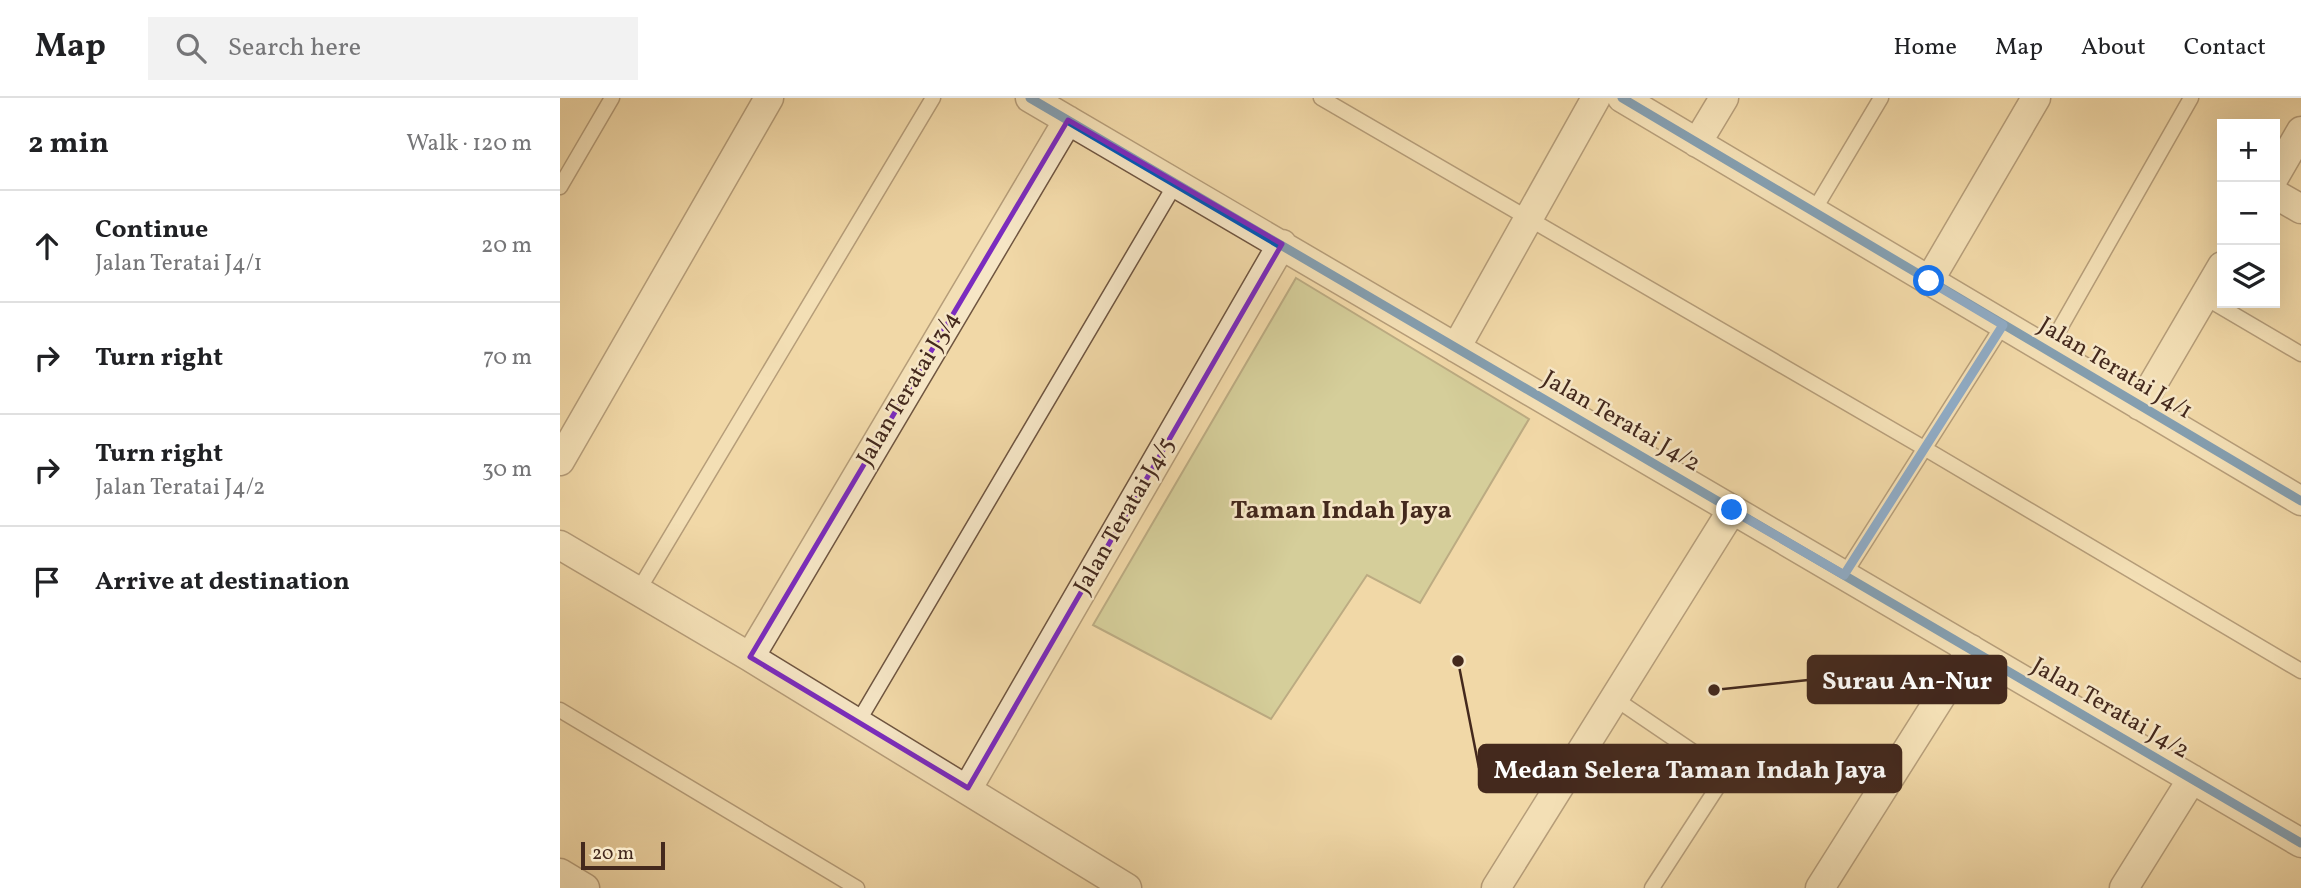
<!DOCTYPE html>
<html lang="en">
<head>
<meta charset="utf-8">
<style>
	body { margin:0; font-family:Vollkorn,serif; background:#f2f2f2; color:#202124 }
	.controls { position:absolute; right:21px; top:21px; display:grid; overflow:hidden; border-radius:0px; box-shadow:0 7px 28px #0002 }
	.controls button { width:63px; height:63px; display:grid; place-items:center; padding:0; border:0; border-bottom:2px solid #e0e0e0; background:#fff; color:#202124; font:35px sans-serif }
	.scale { position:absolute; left:21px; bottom:18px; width:84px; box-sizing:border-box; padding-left:7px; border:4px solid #44291d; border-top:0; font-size:19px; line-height:24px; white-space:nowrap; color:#44291d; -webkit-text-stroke:5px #f6e6c6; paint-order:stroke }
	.stop { position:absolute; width:21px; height:21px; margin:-16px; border:5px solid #1a73e8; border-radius:50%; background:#fff }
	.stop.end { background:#1a73e8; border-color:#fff; box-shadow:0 2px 7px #0008 }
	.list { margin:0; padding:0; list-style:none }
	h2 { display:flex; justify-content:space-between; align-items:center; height:91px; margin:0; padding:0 28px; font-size:30px }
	h2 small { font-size:23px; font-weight:400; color:#757577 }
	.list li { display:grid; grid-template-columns:46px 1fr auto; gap:21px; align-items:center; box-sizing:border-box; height:112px; padding:0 28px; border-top:2px solid #e0e0e0 }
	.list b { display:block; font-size:26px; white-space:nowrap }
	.list p { margin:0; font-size:23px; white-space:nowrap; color:#757577 }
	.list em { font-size:23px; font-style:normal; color:#757577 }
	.icon { flex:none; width:38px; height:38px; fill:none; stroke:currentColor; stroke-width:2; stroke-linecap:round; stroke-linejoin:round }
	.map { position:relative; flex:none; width:1741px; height:790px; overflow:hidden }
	header { display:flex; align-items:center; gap:42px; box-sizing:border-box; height:98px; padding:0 35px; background:#fff; border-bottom:2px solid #e0e0e0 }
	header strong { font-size:33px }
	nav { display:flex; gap:38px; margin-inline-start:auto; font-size:24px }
	.search { width:490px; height:63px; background:#f2f2f2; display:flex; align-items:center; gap:18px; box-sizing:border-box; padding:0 24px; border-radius:0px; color:#757577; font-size:26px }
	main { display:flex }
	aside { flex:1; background:#fff }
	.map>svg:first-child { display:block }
</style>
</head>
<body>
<header>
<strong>Map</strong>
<div class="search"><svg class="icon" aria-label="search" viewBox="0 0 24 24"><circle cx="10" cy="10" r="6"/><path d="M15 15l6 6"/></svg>Search here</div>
<nav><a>Home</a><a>Map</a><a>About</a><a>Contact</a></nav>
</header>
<main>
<aside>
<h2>2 min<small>Walk · 120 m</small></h2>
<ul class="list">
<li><svg class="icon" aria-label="ahead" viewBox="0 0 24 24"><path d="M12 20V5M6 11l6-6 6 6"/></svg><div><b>Continue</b><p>Jalan Teratai J4/1</p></div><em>20 m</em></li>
<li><svg class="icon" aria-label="right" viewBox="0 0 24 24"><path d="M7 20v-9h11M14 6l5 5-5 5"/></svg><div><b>Turn right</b></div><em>70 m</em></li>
<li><svg class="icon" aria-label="right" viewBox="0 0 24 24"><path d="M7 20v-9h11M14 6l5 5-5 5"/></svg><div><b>Turn right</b><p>Jalan Teratai J4/2</p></div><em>30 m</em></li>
<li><svg class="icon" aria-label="arrive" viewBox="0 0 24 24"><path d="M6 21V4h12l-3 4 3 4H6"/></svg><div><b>Arrive at destination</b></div></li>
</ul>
</aside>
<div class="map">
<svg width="1741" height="790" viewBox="0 0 1741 790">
	<rect width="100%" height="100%" fill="#f1d8a7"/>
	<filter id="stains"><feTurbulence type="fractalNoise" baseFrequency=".00286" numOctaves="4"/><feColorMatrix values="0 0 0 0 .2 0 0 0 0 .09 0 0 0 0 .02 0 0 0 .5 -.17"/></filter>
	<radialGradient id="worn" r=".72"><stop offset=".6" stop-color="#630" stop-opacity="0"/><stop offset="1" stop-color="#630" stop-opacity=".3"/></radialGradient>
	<!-- green -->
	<path fill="#b4c08b" stroke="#7c7454" stroke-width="2" d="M736,180L969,321L860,505L807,477L711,621L533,527Z"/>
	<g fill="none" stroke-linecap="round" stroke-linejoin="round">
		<defs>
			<path id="lane" d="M761,0L1364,350L1741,573
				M0,89L52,0
				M1253,114L1321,0
				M1644,199L1741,256
				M1487,253L1631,0
				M1284,477L1443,227
				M78,493L373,0
				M1054,600L1166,676L1092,790
				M0,612L297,790
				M298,624L616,85"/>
			<path id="street" d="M470,0L1741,745
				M1062,0L1741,403
				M1137,45L1164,0
				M1715,78L1741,33
				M1715,96L1741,111
				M1369,183L1476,0
				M896,250L1036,0
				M1580,308L1662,168
				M0,363L209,0
				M0,447L190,559L567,790
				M190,559L508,22
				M408,690L722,146
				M0,775L25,790
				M936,790L1172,412
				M1260,790L1411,551
				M1564,790L1632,681"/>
		</defs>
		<!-- lane casing -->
		<use href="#lane" stroke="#6f5540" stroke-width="17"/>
		<!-- street casing -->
		<use href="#street" stroke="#6f5540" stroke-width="31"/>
		<!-- lane -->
		<use href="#lane" stroke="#f6e6c6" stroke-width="14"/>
		<!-- street -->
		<use href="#street" stroke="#f6e6c6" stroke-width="28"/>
		<defs>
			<path id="cycleway" d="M470,0L1741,745
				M1062,0L1741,403"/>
		</defs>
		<!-- cycleway casing -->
		<use href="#cycleway" stroke="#f6e6c6" stroke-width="13"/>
		<!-- cycleway -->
		<use href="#cycleway" stroke="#0057b8" stroke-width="9"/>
	</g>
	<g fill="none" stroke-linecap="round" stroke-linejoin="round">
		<!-- route -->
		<path stroke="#1a73e8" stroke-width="9" d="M1172,412L1284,477L1443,227L1369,183"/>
	</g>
	<!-- marked area -->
	<path d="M0 0H1741V790H0ZM508,22L722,146L408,690L190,559Z" fill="#f1d8a7" fill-opacity=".55" fill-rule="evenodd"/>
	<path fill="none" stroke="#7b2cbf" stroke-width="5" stroke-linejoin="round" d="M508,22L722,146L408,690L190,559Z"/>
	<g text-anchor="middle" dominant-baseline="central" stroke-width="5" stroke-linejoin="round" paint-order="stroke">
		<!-- street labels -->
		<g font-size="24" fill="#44291d" stroke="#f6e6c6">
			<text transform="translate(1555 271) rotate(31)">Jalan Teratai J4/1</text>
			<text transform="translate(349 291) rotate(-59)">Jalan Teratai J3/4</text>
			<text transform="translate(1061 324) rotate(30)">Jalan Teratai J4/2</text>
			<text transform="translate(565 418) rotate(-60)">Jalan Teratai J4/5</text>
			<text transform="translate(1550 611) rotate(30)">Jalan Teratai J4/2</text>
		</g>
		<!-- neighbourhood labels -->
		<g font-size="26" font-weight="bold" fill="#44291d" stroke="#f6e6c6">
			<text x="781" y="413">Taman Indah Jaya</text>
		</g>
	</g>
	<!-- callouts -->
	<path fill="none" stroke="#44291d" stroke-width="2.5" d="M1154 592L1248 582M898 563L919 670"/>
	<g fill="#44291d" stroke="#f6e6c6" stroke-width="2.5">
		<circle cx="1154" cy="592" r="7"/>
		<circle cx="898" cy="563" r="7"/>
	</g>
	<g fill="#44291d" stroke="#44291d" stroke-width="2.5">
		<rect x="1248" y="558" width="198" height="47" rx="7"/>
		<rect x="919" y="647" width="422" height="47" rx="7"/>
	</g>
	<g font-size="26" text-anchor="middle" font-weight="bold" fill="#fff">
		<text x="1347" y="591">Surau An-Nur</text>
		<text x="1130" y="680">Medan Selera Taman Indah Jaya</text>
	</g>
	<rect width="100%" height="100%" filter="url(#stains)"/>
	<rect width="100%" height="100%" fill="url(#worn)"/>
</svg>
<div class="controls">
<button>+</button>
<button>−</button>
<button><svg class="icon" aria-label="layers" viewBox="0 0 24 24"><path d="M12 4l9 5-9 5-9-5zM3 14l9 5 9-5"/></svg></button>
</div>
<div class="scale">20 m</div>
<div class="stop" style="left:1369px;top:183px"></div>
<div class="stop end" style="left:1172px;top:412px"></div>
</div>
</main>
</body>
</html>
